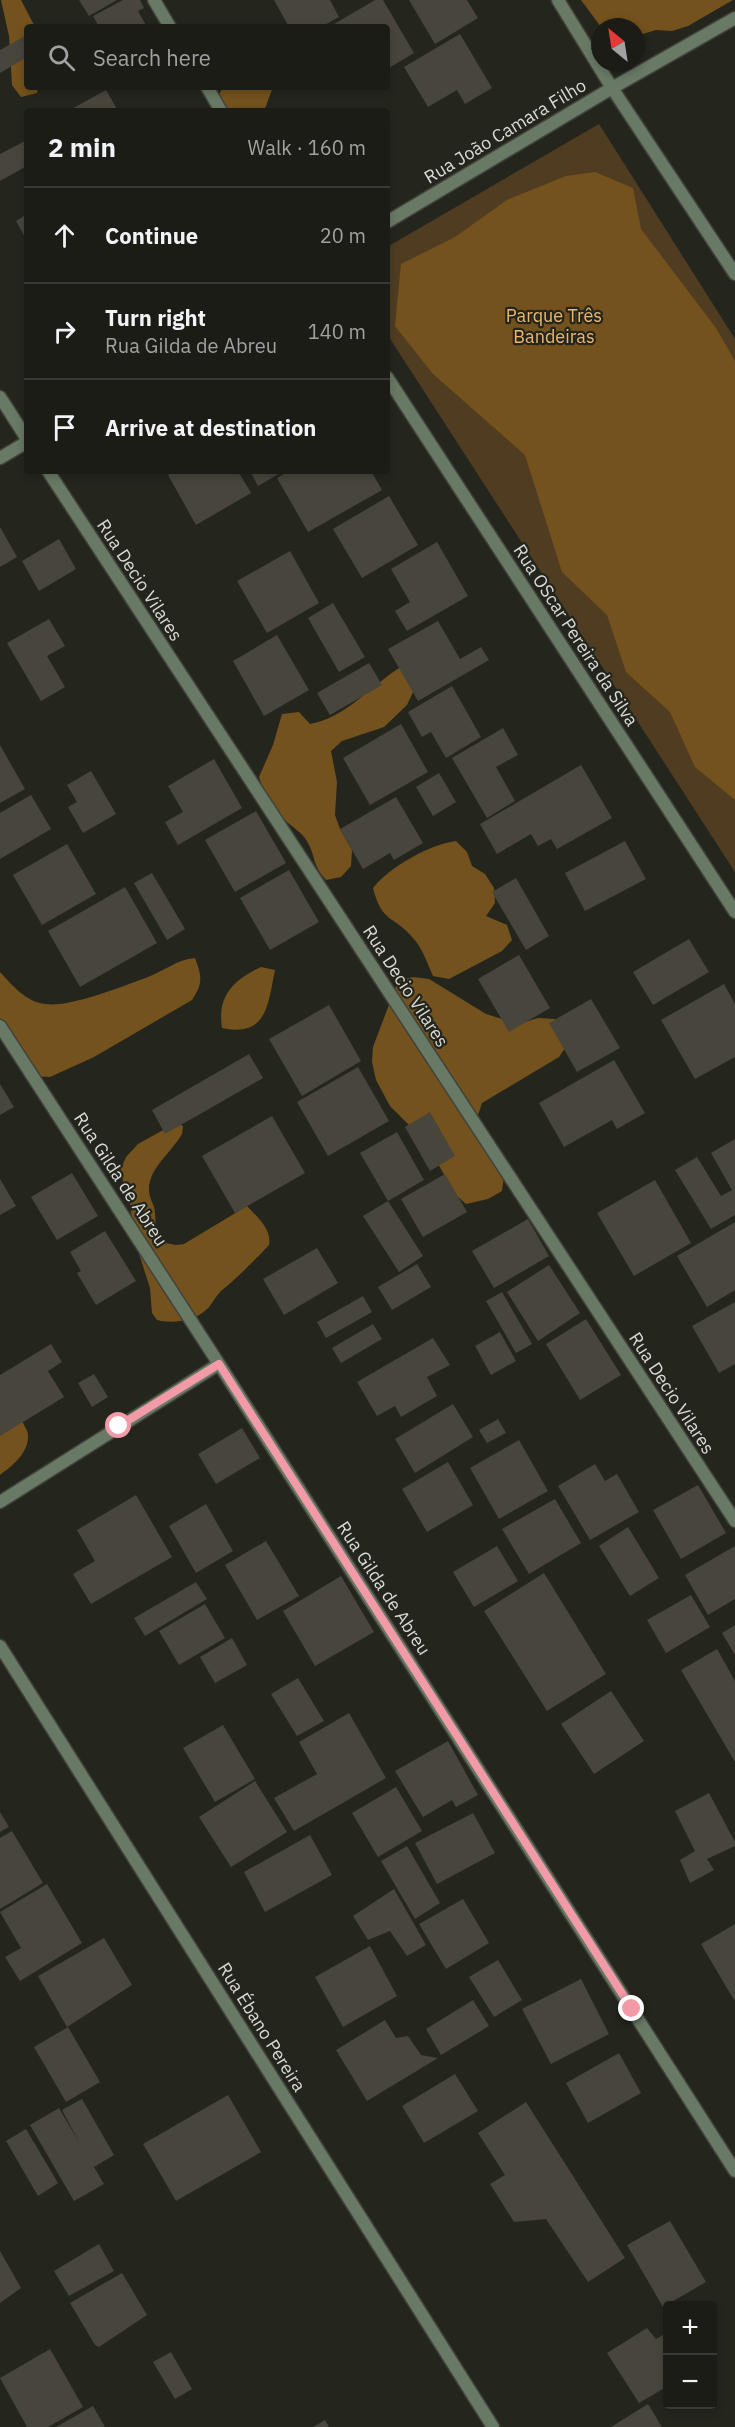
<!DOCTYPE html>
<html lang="en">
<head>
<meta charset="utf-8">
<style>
	body { margin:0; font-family:"IBM Plex Sans",sans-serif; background:#24251f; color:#f1f3f6 }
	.controls { position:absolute; right:18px; bottom:18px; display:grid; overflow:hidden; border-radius:6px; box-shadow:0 3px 9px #0003 }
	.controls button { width:54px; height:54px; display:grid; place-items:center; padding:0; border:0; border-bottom:2px solid #393a35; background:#1b1c16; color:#f1f3f6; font:30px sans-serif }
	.compass { position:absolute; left:591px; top:18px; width:54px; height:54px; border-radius:50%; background:#1b1c16; box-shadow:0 3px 9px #0003; rotate:330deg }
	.stop { position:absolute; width:18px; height:18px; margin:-14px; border:4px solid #f39aa8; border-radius:50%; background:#fff }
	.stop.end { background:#f39aa8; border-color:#fff; box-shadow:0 2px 6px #0008 }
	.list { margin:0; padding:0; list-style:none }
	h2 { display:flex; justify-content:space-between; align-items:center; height:78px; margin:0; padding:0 24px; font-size:26px }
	h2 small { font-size:20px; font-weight:400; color:#a0a1a1 }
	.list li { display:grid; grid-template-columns:39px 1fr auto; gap:18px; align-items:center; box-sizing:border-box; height:96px; padding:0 24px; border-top:2px solid #393a35 }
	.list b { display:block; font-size:22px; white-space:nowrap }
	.list p { margin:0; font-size:20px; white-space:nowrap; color:#a0a1a1 }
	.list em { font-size:20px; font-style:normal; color:#a0a1a1 }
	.icon { flex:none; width:33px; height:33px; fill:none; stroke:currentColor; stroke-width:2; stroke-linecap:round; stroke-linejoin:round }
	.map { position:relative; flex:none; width:735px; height:2427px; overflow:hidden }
	.search { position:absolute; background:#1b1c16; box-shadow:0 3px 9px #0003; left:24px; top:24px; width:366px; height:66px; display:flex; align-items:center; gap:15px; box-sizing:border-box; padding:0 21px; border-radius:6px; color:#a0a1a1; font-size:22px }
	.panel { position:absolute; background:#1b1c16; box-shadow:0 3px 9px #0003; left:24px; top:108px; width:366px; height:366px; border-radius:6px }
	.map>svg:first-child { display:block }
</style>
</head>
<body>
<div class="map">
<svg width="735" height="2427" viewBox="0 0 735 2427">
	<rect width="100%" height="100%" fill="#24261e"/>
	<!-- green -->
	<path fill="#503d21" d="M599,124L735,339V872L387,334V247Z"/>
	<!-- forest -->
	<path fill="#74521d" d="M1,0H21L35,27H27V87H38L37,93L21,97L12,85L9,36Z
		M581,0H733L688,26L672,31L656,30L636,36V27H601Z
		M223,87H273L264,111H210Z
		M595,172L633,188L641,229L716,328L735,361V800L695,767L670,712L626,672L607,615L562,572L525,455L433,374L395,326L401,264L455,237L507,200L566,176Z
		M401,667L414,690L407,705L384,727L342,741L331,751L337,782L335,815L340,829L352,850L351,866L341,877L326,880C312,864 316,858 308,843C304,834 292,827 285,820C272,809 264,793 259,777L273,745L282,714L299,712L310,724C346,718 371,685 401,667Z
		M456,841L467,852L472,866L485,874L494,888L495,903L486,916L507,925L512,940L502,951L449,979L433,976C427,963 423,949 413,938C394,915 382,924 373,888C390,867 428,845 456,841Z
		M195,958C202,977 203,983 192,1000L94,1057L50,1077L32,1076L0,1021V972C12,985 26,1002 45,1004C69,1008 124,986 148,977C166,970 176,960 195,958Z
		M261,967L275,970C268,1004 267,1038 222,1028C217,996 233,980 261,967Z
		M413,977L429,979L486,1014L518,1024L538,1018L555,1019L569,1026L570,1041L559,1057L482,1103L477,1118L504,1176L502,1191L488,1199L466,1204L456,1195L434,1157L416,1132L390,1106L376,1080L372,1062L373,1047L398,981Z
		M176,1123L183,1126L182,1134C172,1152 148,1169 149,1190C149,1199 155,1205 155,1213C156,1224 155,1232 160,1242L176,1245L184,1244L247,1206C257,1217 272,1229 269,1245C253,1262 238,1277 221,1291C215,1297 212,1305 206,1310C194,1321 172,1324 157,1320L152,1313L150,1288L135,1241L130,1204L120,1171L126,1157L138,1144Z
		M22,1421C24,1425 28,1431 28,1435C29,1453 12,1466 0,1475V1427Z"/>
	<!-- building -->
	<path fill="#47453c" d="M79,0H117L89,16Z
		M123,0H140L144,8L138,11L147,27H99L93,16Z
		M274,0H330L339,17L321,27H289Z
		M375,0H383L414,53L387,69V27H329Z
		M409,0H467L478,18L435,44Z
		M460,34L492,88L465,104L457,90L428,107L404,67Z
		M27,35V57L0,73V50Z
		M106,90L118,111H68Z
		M27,140V166L0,181V154Z
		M27,214V241L16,221Z
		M175,471H238L251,493L196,525L168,475Z
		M254,471H284L258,486L251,473Z
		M289,471H371L382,490L308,532L277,478Z
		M389,496L418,545L362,578L333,529Z
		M0,527L17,557L0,567Z
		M59,539L76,569L39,591L22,561Z
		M437,542L468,596L407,631L395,611L410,602L391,569Z
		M290,551L319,603L267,633L237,581Z
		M333,603L365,657L339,672L308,618Z
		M49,619L65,646L47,656L65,687L41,701L7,643Z
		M438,621L460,659L481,647L489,660L418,701L388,649Z
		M277,635L309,690L264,716L233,661Z
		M369,663L382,685L330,715L317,693Z
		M452,686L481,737L446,758L431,732L422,737L408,712Z
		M401,724L428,772L370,805L343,758Z
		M503,728L518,755L496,767L515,801L487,818L452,758Z
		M0,745L25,789L0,803Z
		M214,759L242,808L178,845L165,822L183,812L168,786Z
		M581,765L612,818L557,849L551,839L538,846L531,834L497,854L480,824Z
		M91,771L116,814L83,833L68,807L77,802L67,785Z
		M439,773L456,802L433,816L416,787Z
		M31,795L51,829L0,859V813Z
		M396,797L423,843L394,860L390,853L363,869L340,829Z
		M256,811L286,863L235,892L205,840Z
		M625,841L646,879L585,911L565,873Z
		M67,844L96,894L42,925L13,875Z
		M289,870L319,922L270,950L240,898Z
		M152,873L185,929L167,940L134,883Z
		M516,878L549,936L526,950L492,892Z
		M125,887L157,943L80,987L48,931Z
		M689,939L709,972L653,1005L633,972Z
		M519,955L550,1008L509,1032L478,979Z
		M724,984L735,1004V1057L695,1079L661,1020Z
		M591,999L620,1048L577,1072L549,1023Z
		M329,1005L361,1061L302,1096L269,1039Z
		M249,1054L263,1078L165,1134L152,1110Z
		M614,1060L645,1113L617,1129L612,1120L564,1147L539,1103Z
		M358,1067L389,1121L328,1156L297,1102Z
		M0,1084L14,1107L0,1115Z
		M430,1112L455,1156L430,1171L405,1127Z
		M272,1116L305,1173L235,1213L202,1156Z
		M397,1132L424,1180L388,1201L360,1153Z
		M735,1139V1215L711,1229L675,1170L697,1157L721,1196L732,1190L711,1153Z
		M72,1173L98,1216L57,1240L31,1197Z
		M445,1174L467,1212L423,1237L401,1199Z
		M0,1179L16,1206L0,1215Z
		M655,1180L691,1243L634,1276L597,1213Z
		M388,1201L423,1256L399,1272L363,1216Z
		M528,1219L549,1256L494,1288L472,1251Z
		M735,1222V1290L707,1307L677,1256Z
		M105,1231L136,1281L96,1305L77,1273L81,1271L70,1252Z
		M317,1248L338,1283L284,1315L263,1279Z
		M417,1264L431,1287L392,1310L378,1287Z
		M549,1265L580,1313L538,1341L507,1292Z
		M502,1292L532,1344L516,1353L486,1301Z
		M363,1296L372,1312L326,1338L317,1322Z
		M735,1302V1364L719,1373L692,1326Z
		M586,1319L621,1375L580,1400L546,1344Z
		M373,1324L382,1339L341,1363L332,1348Z
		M500,1332L516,1361L491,1375L475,1346Z
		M433,1338L450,1365L427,1377L437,1396L401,1417L395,1406L377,1416L357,1382Z
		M51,1344L62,1362L48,1371L64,1397L0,1436V1375Z
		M94,1374L108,1397L92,1407L78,1383Z
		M453,1404L473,1437L415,1473L395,1439Z
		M498,1419L506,1433L487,1443L479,1430Z
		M242,1428L260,1458L216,1484L198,1454Z
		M519,1440L548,1491L499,1519L470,1468Z
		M448,1462L473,1505L427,1532L402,1489Z
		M595,1464L605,1481L617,1474L639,1512L590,1540L558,1486Z
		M698,1485L726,1533L681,1559L653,1510Z
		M136,1495L172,1557L91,1604L73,1574L95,1561L77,1530Z
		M555,1499L581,1543L529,1574L502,1529Z
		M206,1504L233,1551L196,1573L169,1526Z
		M628,1527L659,1578L630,1596L599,1546Z
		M266,1541L299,1596L257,1620L225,1565Z
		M497,1546L518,1581L474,1607L453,1572Z
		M735,1546V1599L708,1615L685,1575Z
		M544,1573L606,1674L547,1711L484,1611Z
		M341,1576L374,1632L315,1666L283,1611Z
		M196,1582L207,1599L145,1636L134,1618Z
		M691,1595L710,1627L666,1653L647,1620Z
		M205,1604L225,1638L179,1665L159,1631Z
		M735,1625V1655L722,1633Z
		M232,1638L247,1665L215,1683L200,1657Z
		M717,1649L735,1681V1762L681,1670Z
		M298,1678L324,1721L297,1736L271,1694Z
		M611,1691L644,1741L594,1774L561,1724Z
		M349,1713L386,1778L294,1831L274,1798L317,1774L299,1742Z
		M223,1725L255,1779L215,1802L183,1748Z
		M448,1741L478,1795L456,1807L452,1800L423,1817L395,1771Z
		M255,1781L287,1832L231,1867L199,1817Z
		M396,1787L422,1831L378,1857L352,1813Z
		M709,1793L735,1842V1846L707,1859L714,1870L690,1883L680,1860L695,1851L675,1811Z
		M0,1812L9,1827L0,1832Z
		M473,1813L495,1853L437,1884L415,1843Z
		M12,1831L43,1883L0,1909V1838Z
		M310,1835L332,1875L265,1912L244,1872Z
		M407,1846L440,1903L415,1919L381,1861Z
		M47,1884L82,1943L20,1981L5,1957L21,1948L0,1912Z
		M394,1889L426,1945L407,1956L390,1931L368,1940L353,1916Z
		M463,1899L489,1943L446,1969L419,1924Z
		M735,1924V1999L734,2000L701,1944Z
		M104,1938L132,1985L67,2027L38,1976Z
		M370,1946L397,1996L343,2027L315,1977Z
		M498,1960L522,2000L494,2017L469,1977Z
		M581,1979L609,2034L551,2064L522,2009Z
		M473,2000L489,2026L441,2055L426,2029Z
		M385,2020L396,2038L408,2036L421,2055L438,2058L367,2101L336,2050Z
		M68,2027L100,2082L66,2102L34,2047Z
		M619,2053L641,2093L588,2123L566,2083Z
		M455,2074L478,2111L424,2143L402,2106Z
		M228,2095L261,2152L176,2201L143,2144Z
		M82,2099L114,2155L94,2167L104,2184L74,2201L30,2125L59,2108L80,2144L62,2110Z
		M526,2102L625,2258L588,2282L546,2219L514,2222L490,2184L505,2175L478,2133Z
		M26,2129L58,2183L38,2196L6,2141Z
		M670,2221L706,2282L663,2307L627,2245Z
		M99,2244L114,2271L69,2296L54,2271Z
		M0,2251L21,2288L0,2303Z
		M122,2273L147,2315L99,2347L95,2345L70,2303Z
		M647,2328L656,2339L668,2332V2353L664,2355L668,2361V2386L639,2403L607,2353Z
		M50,2349L83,2407L48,2427H27L0,2378Z
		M171,2352L192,2389L175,2399L153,2362Z
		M648,2404L662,2427H611Z
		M93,2406L105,2427H56Z
		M325,2420L329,2427H313Z"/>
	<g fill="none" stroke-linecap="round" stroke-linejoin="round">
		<defs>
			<path id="minor" d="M154,0L170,27
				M558,0L612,88L735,274
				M207,87L221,111
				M387,222L612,88L735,18
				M387,377L735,912
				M0,397L27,439
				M0,458L27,442
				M48,471L735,1521
				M0,1026L219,1364L735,2171
				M0,1502L219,1364
				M0,1646L493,2427"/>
		</defs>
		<!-- minor casing -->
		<use href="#minor" stroke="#41433b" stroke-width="15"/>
		<!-- minor -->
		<use href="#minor" stroke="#687965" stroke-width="12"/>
	</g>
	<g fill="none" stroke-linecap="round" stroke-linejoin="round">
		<!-- route -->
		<path stroke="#f39aa8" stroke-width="8" d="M119,1426L219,1364L632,2009"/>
	</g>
	<g text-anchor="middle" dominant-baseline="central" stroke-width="4.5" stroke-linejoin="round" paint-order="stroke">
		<!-- street labels -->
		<g font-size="18" fill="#d8dad4" stroke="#24261e">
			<text transform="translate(505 131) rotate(-31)">Rua João Camara Filho</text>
			<text transform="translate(140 580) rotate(57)">Rua Decio Vilares</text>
			<text transform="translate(576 635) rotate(57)">Rua OScar Pereira da Silva</text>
			<text transform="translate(406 986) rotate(57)">Rua Decio Vilares</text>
			<text transform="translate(121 1179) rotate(57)">Rua Gilda de Abreu</text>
			<text transform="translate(672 1393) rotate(57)">Rua Decio Vilares</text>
			<text transform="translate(384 1588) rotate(57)">Rua Gilda de Abreu</text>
			<text transform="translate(262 2027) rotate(58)">Rua Ébano Pereira</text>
		</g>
		<!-- park labels -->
		<g font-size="18" fill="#edb86d" stroke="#24261e">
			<text x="554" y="315">Parque Três<tspan x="554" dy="21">Bandeiras</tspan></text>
		</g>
	</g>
</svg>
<div class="controls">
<button>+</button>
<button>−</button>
</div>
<svg class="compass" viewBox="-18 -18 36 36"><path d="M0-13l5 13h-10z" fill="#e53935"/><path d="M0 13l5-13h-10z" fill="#a0a1a1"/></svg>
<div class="stop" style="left:119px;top:1426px"></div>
<div class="stop end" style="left:632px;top:2009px"></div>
<div class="search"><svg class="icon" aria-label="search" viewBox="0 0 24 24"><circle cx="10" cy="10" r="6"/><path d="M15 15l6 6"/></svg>Search here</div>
<section class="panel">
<h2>2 min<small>Walk · 160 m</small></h2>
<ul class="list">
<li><svg class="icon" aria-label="ahead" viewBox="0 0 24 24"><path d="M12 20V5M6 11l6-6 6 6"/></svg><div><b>Continue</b></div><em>20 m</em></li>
<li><svg class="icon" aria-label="right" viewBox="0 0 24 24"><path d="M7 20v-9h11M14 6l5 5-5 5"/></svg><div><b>Turn right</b><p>Rua Gilda de Abreu</p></div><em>140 m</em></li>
<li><svg class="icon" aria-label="arrive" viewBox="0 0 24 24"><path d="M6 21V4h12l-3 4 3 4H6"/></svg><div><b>Arrive at destination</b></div></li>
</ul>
</section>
</div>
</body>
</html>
